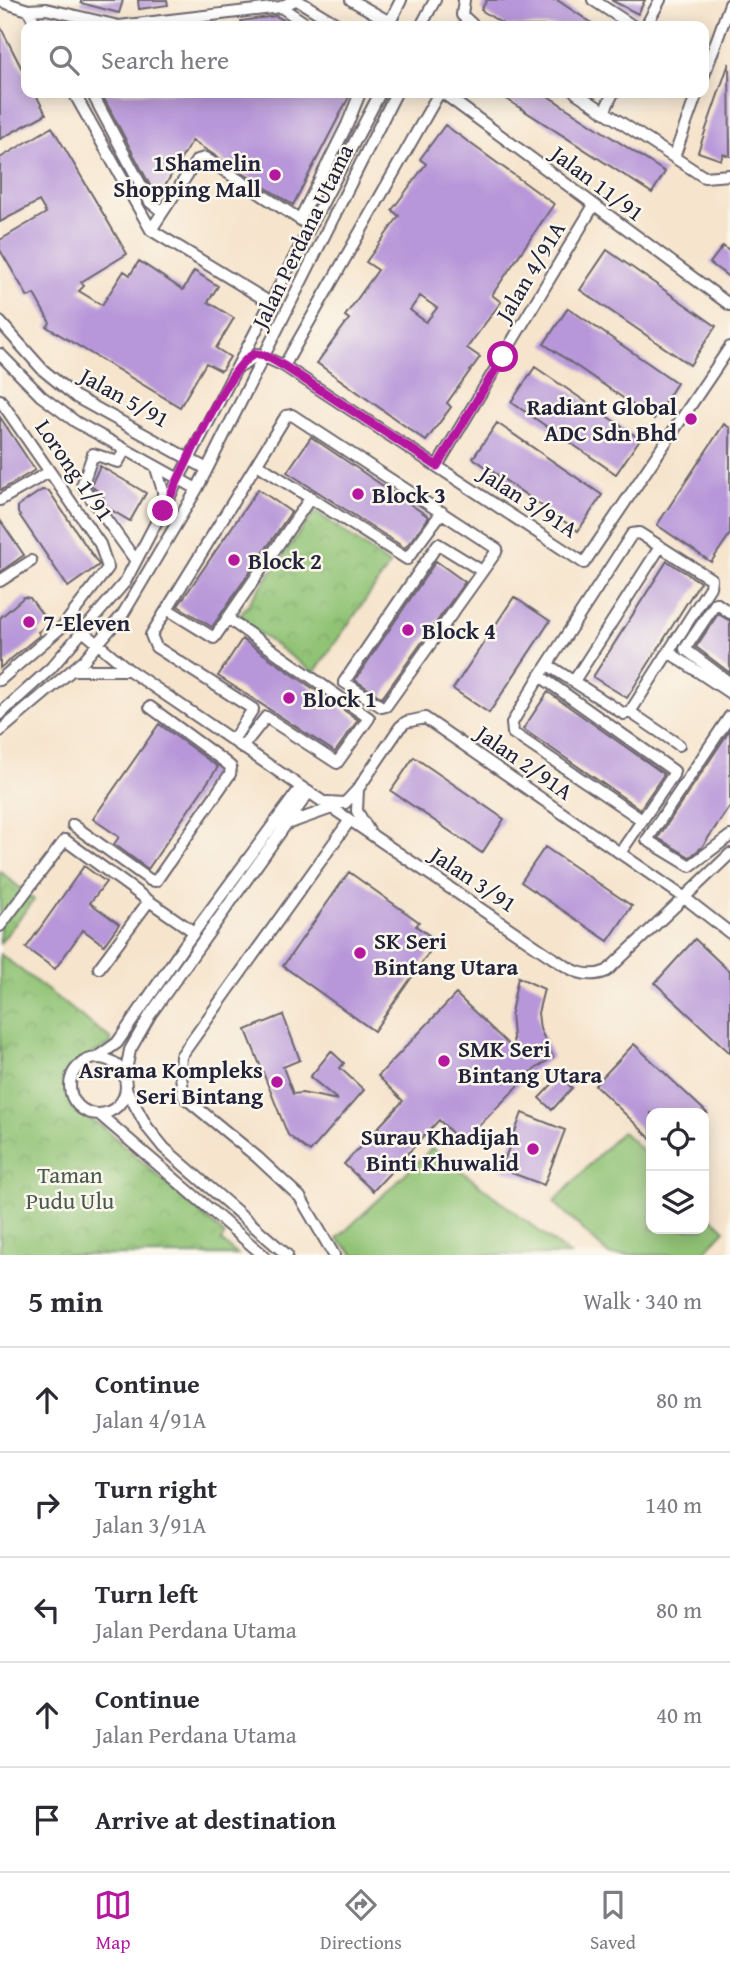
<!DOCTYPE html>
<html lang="en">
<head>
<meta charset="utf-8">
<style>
	body { margin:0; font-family:"Gentium Book Plus",serif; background:#f7f7f7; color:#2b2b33 }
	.controls { position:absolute; right:21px; bottom:21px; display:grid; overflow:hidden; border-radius:14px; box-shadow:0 4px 18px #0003 }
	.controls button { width:63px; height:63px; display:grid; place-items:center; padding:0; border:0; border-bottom:2px solid #e1e1e2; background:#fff; color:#2b2b33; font:35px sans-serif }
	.stop { position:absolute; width:21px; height:21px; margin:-16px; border:5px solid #b5179e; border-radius:50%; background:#fff }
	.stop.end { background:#b5179e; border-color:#fff; box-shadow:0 2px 7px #0008 }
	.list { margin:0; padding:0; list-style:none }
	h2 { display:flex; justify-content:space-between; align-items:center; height:91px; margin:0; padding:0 28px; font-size:30px }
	h2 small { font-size:23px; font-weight:400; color:#7c7c81 }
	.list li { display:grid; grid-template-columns:46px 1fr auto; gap:21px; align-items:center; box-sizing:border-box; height:105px; padding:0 28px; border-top:2px solid #e1e1e2 }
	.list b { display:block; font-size:26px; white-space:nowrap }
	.list p { margin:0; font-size:23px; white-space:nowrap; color:#7c7c81 }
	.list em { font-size:23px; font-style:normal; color:#7c7c81 }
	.icon { flex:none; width:38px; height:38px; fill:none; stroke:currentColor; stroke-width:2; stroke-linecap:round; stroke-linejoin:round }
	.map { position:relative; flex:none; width:730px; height:1255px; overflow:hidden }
	.search { position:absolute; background:#fff; box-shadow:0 4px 18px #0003; left:21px; right:21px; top:21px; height:77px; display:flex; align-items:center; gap:18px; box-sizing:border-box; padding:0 24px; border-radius:14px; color:#7c7c81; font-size:26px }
	.sheet { height:616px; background:#fff }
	nav { display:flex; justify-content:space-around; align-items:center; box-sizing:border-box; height:98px; border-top:2px solid #e1e1e2; background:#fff; font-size:19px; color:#7c7c81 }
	nav a { display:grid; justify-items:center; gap:4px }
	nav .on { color:#b5179e }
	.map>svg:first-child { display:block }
</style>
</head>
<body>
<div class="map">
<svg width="730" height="1255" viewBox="0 0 730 1255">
	<defs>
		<pattern id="park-crowns" width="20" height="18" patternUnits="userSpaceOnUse" patternTransform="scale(1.75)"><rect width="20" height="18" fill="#90c374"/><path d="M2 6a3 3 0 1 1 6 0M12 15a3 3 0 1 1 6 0" fill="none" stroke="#7ca765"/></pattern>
	</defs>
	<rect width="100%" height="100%" fill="#fbf7ec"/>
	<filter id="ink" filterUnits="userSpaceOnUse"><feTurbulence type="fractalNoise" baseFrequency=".0143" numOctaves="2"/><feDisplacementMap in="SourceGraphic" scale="14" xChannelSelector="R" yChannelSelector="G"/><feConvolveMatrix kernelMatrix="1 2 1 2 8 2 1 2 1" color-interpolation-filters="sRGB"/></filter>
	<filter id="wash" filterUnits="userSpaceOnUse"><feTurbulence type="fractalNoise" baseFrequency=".00686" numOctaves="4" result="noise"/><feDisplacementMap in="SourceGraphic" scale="28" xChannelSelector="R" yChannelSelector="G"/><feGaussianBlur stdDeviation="1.57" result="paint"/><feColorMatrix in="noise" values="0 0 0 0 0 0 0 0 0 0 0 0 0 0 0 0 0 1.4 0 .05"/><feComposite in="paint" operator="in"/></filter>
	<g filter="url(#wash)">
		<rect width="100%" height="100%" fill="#f6e4cc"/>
		<!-- grass -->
		<path fill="#90c374" stroke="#597258" stroke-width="2" d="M622,1131L651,1159V1229H704V1210L725,1230L701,1255H609L554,1202Z
			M432,1148L570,1255H355L337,1239Z"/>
		<!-- park -->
		<path fill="url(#park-crowns)" stroke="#597258" stroke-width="2" d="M315,511L390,565L314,673L238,618Z
			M0,871L34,900L0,943Z
			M0,954L111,1039V1044L80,1060L70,1071L66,1094L74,1111L102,1126L225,1235L221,1241L238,1255H0Z"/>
		<g id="blocks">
			<!-- building -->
			<path fill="#b797d9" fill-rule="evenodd" d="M81,0H123L119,13L81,3Z
				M138,0H167L168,5L139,9Z
				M487,0H557L596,26H506L481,10Z
				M611,0H645L638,14Z
				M276,16L295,26H241V21Z
				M0,26L26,77V93H35L46,114L0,139Z
				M729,63L730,156L723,154L721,160L698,152Z
				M101,93H351L293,205L192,141L161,192L154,193Z
				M497,93H543L665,172L652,193Z
				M445,125L554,204L492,295L501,302L467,348L480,357L447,403L451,407L426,441L317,363L349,319L345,316L378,270L366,262L399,216L392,210L426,164L420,159ZM420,296L437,308L426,322L410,310Z
				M52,127L127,254L81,282L84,286L79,291L102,305L124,271L130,275L139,261L183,290L194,271L218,286L208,302L234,318L216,348L230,357L221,371L206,363L180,407L47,327L50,323L34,294L28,297L0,250V240L46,213L39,201L0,222V158Z
				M723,246L730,252V278L710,263Z
				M607,250L716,326L690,365L580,290Z
				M568,308L677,383L654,419L544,344Z
				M535,367L640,439L616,474L511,402Z
				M0,417L35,470L1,490L0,488Z
				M497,423L602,495L578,531L473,458Z
				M724,424L730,428V534L711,562L657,525Z
				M311,437L429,517L405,548L287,472Z
				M100,466L146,493L130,521L108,508L103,501L104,498L91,485Z
				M258,489L291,512L212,627L178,606Z
				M42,490L49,491L99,565L68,587L18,513V506Z
				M0,520L24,555L0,572Z
				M436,561L465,582L382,698L355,680Z
				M667,561L700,582L627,698L593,677Z
				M24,597L30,598L47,621L46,626L38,632L40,635L0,668V618Z
				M514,597L550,621L489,713L453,689Z
				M718,614L730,621V673L696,647Z
				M242,639L358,720L335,752L218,676Z
				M548,692L664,774L640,809L523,729Z
				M159,724L218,767L148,869L114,844L119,837L93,819Z
				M730,730V806L702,847L690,857L658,838Z
				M414,757L504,819L482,853L391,791Z
				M545,847L632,906L608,941L521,882Z
				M84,866L106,882L90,903L119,924L104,945L83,930L55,969L26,948Z
				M349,872L419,922L416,926L437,941L374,1031L283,966Z
				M695,939L730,972V1053L655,983Z
				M518,977L544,989L538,1013L540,1029L553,1057L525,1076L527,1077L462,1143L439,1120L373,1191L344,1164L403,1101L378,1076L456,994L514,1050L511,1013Z
				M283,1015L300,1060L283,1067L293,1094L302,1093L338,1100L310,1077L331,1051L344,1063L340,1068L364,1090L310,1152L288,1135L246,1030Z
				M634,1044L707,1113H651V1139L595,1085Z
				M560,1076L572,1088L552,1110L539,1098Z
				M522,1113L565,1130L544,1185L501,1169Z"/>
		</g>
	</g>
	<g filter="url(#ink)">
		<use href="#blocks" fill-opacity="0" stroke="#6c666e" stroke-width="2"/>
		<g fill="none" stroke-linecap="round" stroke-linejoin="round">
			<defs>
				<path id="minor" d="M297,0L340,26
					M351,0L390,22L401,0
					M464,0L462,15L474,26
					M593,0L633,26
					M0,1L28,10L37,26
					M281,7L309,26
					M28,10L46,9L119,26L281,7L295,0
					M421,26L435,0
					M646,26L660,0
					M704,75L730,4
					M74,93L151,230L269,302
					M92,93L150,202L163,212
					M443,93L730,305
					M576,93L704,177L730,175
					M604,112L613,93
					M674,157L697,93
					M300,219L347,125L360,93
					M151,230L197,160L205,158L310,226
					M0,322L43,370L76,397L207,469
					M0,354L41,396L76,422L197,489
					M242,366L258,354L284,366L584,563L730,347
					M284,366L439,93
					M0,400L100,544L108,568L64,625L0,680
					M125,450L118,462L93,454L82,486L136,561
					M257,464L407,559L442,512
					M437,466L594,205
					M156,468L163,491V510
					M0,500L49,472
					M0,581L31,561
					M167,609L214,638L311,497
					M730,613L716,603L685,649L730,683
					M227,618L369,718L337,763L266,717L243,746
					M84,632L129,670L547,954C567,967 583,981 607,971L730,854
					M670,653L730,693
					M72,670H129
					M540,676L632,534L639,533L711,579L710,587L630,712L624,714L548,665
					M574,681L660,547
					M630,712L679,745
					M0,714L51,668L125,582L380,93
					M730,716L647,840L690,866L730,836
					M0,731L84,660L123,614L197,489L396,93
					M233,740L253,709L156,647L151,635L286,416L292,415L497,549L496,552L386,706L382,707L344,682L438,544L482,571
					M358,789L357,811L369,831
					M327,802L345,803L358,789L400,727L406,722L425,718L685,898L730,933
					M287,824L332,808
					M73,825L150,880L156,881L230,774L231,767L225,762L150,707
					M620,853L673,775L674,771L540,676L512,723L513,733L642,820
					M149,901L194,932
					M0,926L65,840L149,901L99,968
					M70 1086a28 28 0 1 1 56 0a28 28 0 1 1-56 0Z
					M96,1058L117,1043L184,946L301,787
					M125,1076L130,1050L150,1015L309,792
					M126,1089L147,1127L164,1148L287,1255
					M99,1114L263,1255
					M334,1255L300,1197L257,1157L184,1097L180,1070L181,1056L350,820"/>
			</defs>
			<!-- minor casing -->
			<use href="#minor" stroke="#6c666e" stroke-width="14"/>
			<!-- minor -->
			<use href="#minor" stroke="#fff" stroke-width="10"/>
		</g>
	</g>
	<g fill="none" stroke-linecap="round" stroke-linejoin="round" filter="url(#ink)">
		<!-- route -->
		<path stroke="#b5179e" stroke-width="9" d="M163,511C178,482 228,365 253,355C262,351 276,362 284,366L437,466L503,357"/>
	</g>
	<!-- markers -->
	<g fill="#b5179e" stroke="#fbf7ec" stroke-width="2.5">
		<circle cx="275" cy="175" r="7"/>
		<circle cx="691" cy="419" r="7"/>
		<circle cx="358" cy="494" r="7"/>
		<circle cx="234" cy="560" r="7"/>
		<circle cx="29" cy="622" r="7"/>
		<circle cx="408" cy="630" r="7"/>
		<circle cx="289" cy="698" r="7"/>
		<circle cx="360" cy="953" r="7"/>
		<circle cx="444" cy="1061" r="7"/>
		<circle cx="277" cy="1082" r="7"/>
		<circle cx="533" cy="1149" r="7"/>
	</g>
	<g text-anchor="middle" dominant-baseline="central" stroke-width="5" stroke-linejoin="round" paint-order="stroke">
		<!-- poi labels -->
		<g font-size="23" font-weight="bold" fill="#22223b" stroke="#fbf7ec" text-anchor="start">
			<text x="261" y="162" text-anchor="end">1Shamelin<tspan x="261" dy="26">Shopping Mall</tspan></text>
			<text x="677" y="406" text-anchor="end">Radiant Global<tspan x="677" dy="26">ADC Sdn Bhd</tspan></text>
			<text x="372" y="494">Block 3</text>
			<text x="248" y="560">Block 2</text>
			<text x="43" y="622">7-Eleven</text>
			<text x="422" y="630">Block 4</text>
			<text x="303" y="698">Block 1</text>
			<text x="374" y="940">SK Seri<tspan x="374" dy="26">Bintang Utara</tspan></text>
			<text x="458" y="1048">SMK Seri<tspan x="458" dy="26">Bintang Utara</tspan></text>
			<text x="263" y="1069" text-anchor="end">Asrama Kompleks<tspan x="263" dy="26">Seri Bintang</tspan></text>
			<text x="519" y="1136" text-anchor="end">Surau Khadijah<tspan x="519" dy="26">Binti Khuwalid</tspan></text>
		</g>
		<!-- street labels -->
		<g font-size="23" fill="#22223b" stroke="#fbf7ec">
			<text transform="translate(598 183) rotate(37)">Jalan 11/91</text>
			<text transform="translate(302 236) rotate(-64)">Jalan Perdana Utama</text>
			<text transform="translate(530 271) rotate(-59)">Jalan 4/91A</text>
			<text transform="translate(125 397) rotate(29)">Jalan 5/91</text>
			<text transform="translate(75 470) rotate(55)">Lorong 1/91</text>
			<text transform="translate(529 501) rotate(33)">Jalan 3/91A</text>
			<text transform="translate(525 762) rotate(35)">Jalan 2/91A</text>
			<text transform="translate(474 879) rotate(34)">Jalan 3/91</text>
		</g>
		<!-- park labels -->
		<g font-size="23" fill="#485a4f" stroke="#fbf7ec">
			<text x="70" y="1174">Taman<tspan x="70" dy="26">Pudu Ulu</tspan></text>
		</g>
	</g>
</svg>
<div class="controls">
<button><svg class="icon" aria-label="locate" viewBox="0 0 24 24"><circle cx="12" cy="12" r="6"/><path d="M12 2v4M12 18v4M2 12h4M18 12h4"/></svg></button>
<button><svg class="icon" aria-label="layers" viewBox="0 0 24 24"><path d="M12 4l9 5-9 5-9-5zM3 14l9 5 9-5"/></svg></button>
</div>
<div class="stop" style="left:503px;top:357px"></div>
<div class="stop end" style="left:163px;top:511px"></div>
<div class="search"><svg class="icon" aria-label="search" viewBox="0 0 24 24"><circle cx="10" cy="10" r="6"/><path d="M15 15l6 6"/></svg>Search here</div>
</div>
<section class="sheet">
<h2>5 min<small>Walk · 340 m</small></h2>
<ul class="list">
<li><svg class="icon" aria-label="ahead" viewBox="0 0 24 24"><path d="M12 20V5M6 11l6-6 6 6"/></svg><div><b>Continue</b><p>Jalan 4/91A</p></div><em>80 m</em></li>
<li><svg class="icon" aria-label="right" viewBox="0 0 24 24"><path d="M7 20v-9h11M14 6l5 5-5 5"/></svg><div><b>Turn right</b><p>Jalan 3/91A</p></div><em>140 m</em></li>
<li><svg class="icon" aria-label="left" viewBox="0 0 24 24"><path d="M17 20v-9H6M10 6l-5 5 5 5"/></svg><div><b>Turn left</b><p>Jalan Perdana Utama</p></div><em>80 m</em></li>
<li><svg class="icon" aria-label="ahead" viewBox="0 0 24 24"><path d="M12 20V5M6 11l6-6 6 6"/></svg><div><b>Continue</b><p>Jalan Perdana Utama</p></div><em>40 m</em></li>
<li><svg class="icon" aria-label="arrive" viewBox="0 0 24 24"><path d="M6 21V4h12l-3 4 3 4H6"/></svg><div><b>Arrive at destination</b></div></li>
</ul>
</section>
<nav>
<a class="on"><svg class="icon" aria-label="map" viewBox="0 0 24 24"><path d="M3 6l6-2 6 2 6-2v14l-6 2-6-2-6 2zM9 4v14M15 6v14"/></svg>Map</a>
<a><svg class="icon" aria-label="directions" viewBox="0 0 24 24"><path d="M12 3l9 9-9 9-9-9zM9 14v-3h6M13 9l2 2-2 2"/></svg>Directions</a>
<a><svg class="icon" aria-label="saved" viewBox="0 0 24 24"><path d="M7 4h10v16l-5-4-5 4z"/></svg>Saved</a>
</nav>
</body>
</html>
